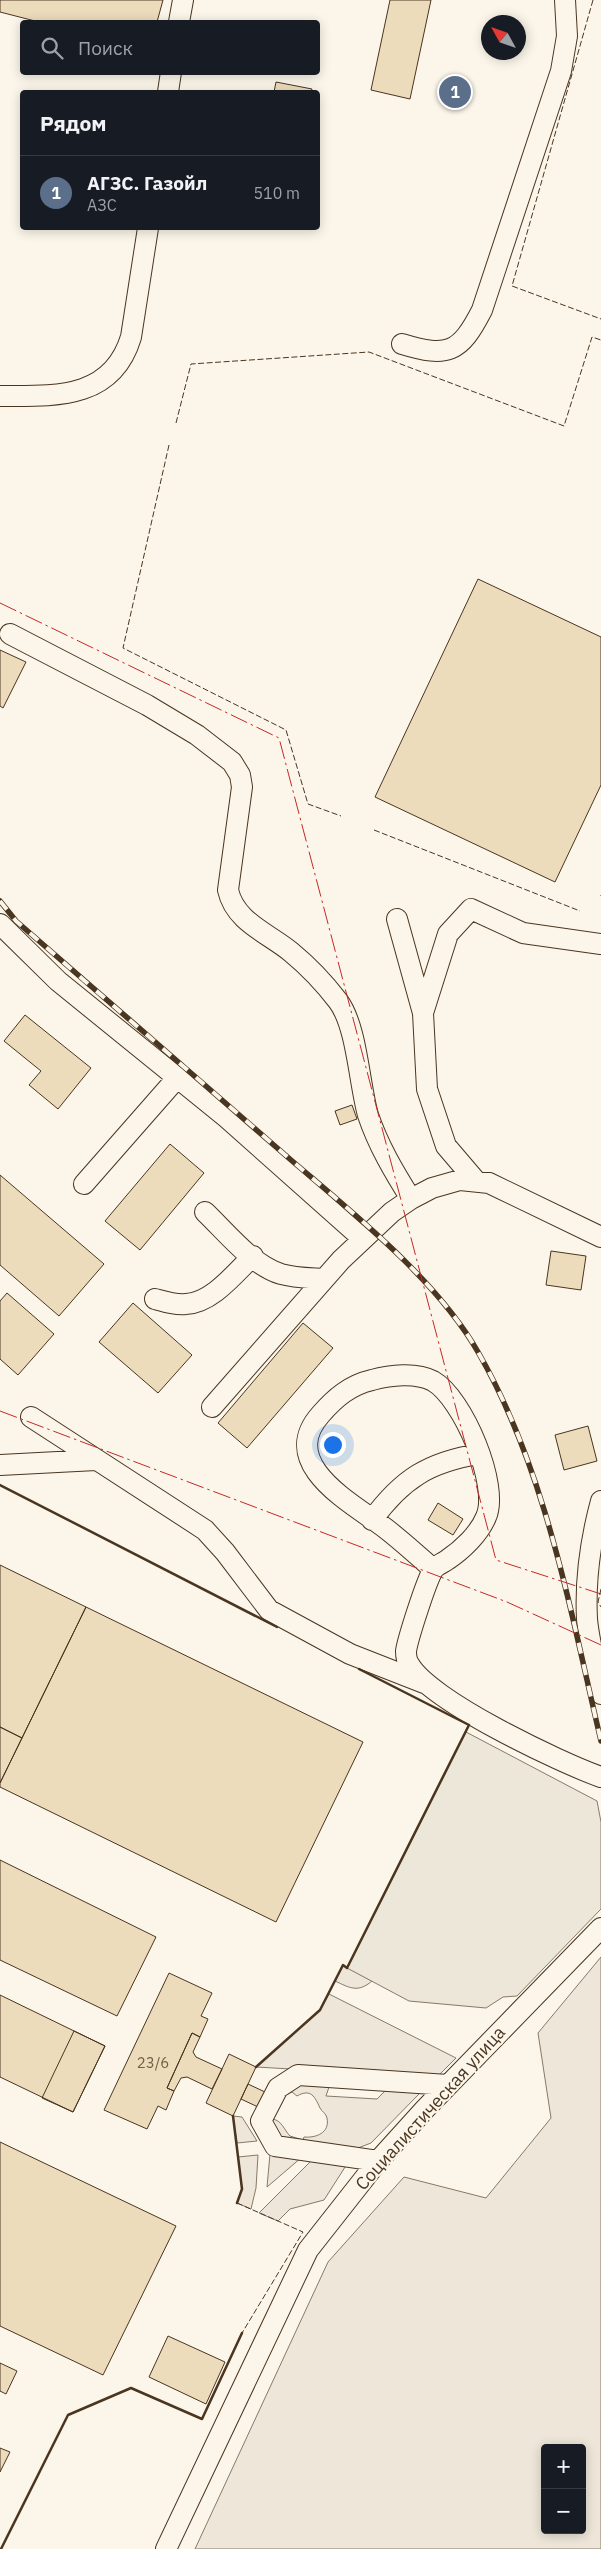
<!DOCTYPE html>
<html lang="ru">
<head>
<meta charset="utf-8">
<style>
	body { margin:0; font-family:"IBM Plex Sans",sans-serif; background:#20242c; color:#f1f3f6 }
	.controls { position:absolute; right:15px; bottom:15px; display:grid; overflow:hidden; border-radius:5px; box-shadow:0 2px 12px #0003 }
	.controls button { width:45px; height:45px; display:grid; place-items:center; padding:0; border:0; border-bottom:1px solid #363941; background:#171b24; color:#f1f3f6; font:25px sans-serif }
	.compass { position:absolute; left:481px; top:15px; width:45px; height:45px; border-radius:50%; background:#171b24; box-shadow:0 2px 12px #0003; rotate:310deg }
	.you { position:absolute; left:332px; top:1444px; width:18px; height:18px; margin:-12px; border:4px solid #fff; border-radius:50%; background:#1a73e8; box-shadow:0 0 0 8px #1a73e833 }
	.badge { display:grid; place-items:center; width:32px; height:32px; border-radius:50%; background:#0b8043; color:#fff; font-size:16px; font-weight:700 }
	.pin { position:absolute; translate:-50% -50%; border:2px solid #fff; box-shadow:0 1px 5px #0006 }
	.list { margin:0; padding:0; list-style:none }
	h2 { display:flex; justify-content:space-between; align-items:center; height:65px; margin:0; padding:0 20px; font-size:21px }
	h2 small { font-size:16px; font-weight:400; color:#9ea1a6 }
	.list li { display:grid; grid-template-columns:32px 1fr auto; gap:15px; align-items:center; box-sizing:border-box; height:75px; padding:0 20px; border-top:1px solid #363941 }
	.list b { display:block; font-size:19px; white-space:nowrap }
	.list p { margin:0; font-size:16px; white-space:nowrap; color:#9ea1a6 }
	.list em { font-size:16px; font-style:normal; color:#9ea1a6 }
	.icon { flex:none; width:28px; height:28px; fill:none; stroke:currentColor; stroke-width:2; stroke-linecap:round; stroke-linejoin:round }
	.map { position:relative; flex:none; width:601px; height:2549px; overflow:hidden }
	.search { position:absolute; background:#171b24; box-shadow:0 2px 12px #0003; left:20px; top:20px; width:300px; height:55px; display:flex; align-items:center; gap:12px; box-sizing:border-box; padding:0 18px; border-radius:5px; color:#9ea1a6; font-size:19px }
	.panel { position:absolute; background:#171b24; box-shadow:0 2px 12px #0003; left:20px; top:90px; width:300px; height:140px; border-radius:5px }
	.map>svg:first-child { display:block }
</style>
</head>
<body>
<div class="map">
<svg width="601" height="2549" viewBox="0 0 601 2549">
	<rect width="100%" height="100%" fill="#fbf6e9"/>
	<!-- green -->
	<path fill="#ede6d9" stroke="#887966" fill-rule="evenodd" d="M601,1957V2549H195L328,2262L404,2177L486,2198L551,2118L538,2033ZM545,2448H582V2530H545Z
		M343,1965L372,1981C358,1993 350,1988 335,1981Z
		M329,1994L456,2058L438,2076L431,2077L256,2067L320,2010Z
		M294,2084H330L326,2096L377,2099L388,2088L419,2090V2094L371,2143L358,2148L283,2140L274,2130L272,2119C282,2120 284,2130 290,2136L303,2140L304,2137C316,2138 330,2133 327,2118C326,2113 322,2112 320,2108C315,2097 311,2088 297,2096L292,2092L288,2094L286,2090Z
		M233,2116L242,2117L257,2141L237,2143Z
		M270,2154L302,2157L267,2187Z
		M258,2155L256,2188L251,2209L237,2203L242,2189L238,2157Z
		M313,2159L347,2164L324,2200L290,2209L278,2221L259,2213Z"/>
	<!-- parking -->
	<path fill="#ede7d9" stroke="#887966" d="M466,1732L597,1801L601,1822V1909L517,1996L503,1997L486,2008L409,2001L347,1968Z"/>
	<!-- building -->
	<path fill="#ecdcbc" stroke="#4a3520" d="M0,0H163L157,22H39L0,12Z
		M390,0H431L410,99L371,90Z
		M276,82L312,89L311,92H274Z
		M478,579L601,637V785L555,882L375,797Z
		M0,650L26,662L3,708L0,706Z
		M25,1015L91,1068L58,1109L29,1085L41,1071L4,1041Z
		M352,1105L357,1119L340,1125L335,1111Z
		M170,1144L204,1173L140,1250L105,1221Z
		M0,1175L104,1264L59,1316L0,1265Z
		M551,1251L586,1256L581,1290L546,1285Z
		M7,1293L54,1334L18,1375L0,1359V1301Z
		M133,1303L192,1355L158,1393L99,1342Z
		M303,1323L333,1348L247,1448L218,1423Z
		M588,1426L597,1461L564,1470L555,1435Z
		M438,1503L463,1519L453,1535L428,1520Z
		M0,1565L86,1607L22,1738L0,1727Z
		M86,1607L363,1742L276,1922L0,1787V1783Z
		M0,1727L22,1738L0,1783Z
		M0,1860L156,1937L117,2016L0,1960Z
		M169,1973L212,1993L201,2016L208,2019L200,2037L192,2033L167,2088L174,2091L166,2110L158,2106L147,2129L104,2110Z
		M0,1995L105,2046L73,2112L0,2077Z
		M74,2031L105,2046L73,2112L42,2098Z
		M192,2033L200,2037L193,2052L196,2057L222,2069L212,2089L187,2077L181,2078L174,2091L167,2088Z
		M229,2054L256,2067L233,2116L206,2103Z
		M248,2084L265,2092L258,2107L241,2099Z
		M0,2142L176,2226L103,2375L0,2326Z
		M168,2336L225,2362L206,2404L149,2377Z
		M0,2363L17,2371L6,2394L0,2391Z
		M0,2448L10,2452L0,2472Z"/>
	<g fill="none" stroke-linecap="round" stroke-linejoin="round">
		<defs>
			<path id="minor" d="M179,22L183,0
				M168,92L171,72
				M402,344C448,358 460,353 482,310L561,71L567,36L565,0
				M0,396C55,396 112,400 131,337L148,228
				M10,634L147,705L197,735L232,762L240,775L242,787L228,890C235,922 268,933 291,952C308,966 325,984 338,1001C357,1026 359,1083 368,1115C378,1145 394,1172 411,1199
				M397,919L423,1013L427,1089L446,1146L475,1180
				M0,924L58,981L227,1118L363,1239
				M423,1013L448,934L471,909L523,933L601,944
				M84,1184L177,1078
				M205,1212C227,1233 252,1265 281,1274C295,1278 310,1278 324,1279
				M155,1299C166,1302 176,1305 186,1304C212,1303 235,1273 253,1256
				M212,1407L341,1260L392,1212L411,1199L432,1188L460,1180L489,1183L601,1237
				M31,1417L205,1530L225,1552L269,1610L350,1654L424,1683
				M0,1465L96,1460
				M601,1501C591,1538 585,1580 587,1619C589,1643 597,1669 601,1694
				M372,1520C402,1479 429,1462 479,1454
				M433,1569C417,1555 402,1541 385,1528C352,1503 276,1464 321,1414C335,1398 350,1385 372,1380C390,1375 416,1372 433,1381C463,1398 500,1486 486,1517C479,1534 462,1550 447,1560C443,1563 435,1566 433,1570C426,1582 408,1638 406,1651C406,1655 407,1661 409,1664C428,1700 561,1763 601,1777
				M378,2161L275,2146L261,2121L278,2088L298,2075L448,2085
				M166,2549L308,2250L378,2161L425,2109L601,1928"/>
		</defs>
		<!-- minor casing -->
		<use href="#minor" stroke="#4a3520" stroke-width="22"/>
		<!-- minor -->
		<use href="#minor" stroke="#fbf6e9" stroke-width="20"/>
		<defs>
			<path id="rail" d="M0,901L16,921L54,954C133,1023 212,1091 291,1160C354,1214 437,1280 478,1352C546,1470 570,1610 601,1741"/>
		</defs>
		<!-- rail casing -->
		<use href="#rail" stroke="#4a3520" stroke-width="5.5"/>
		<!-- rail -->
		<use href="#rail" stroke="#fbf6e9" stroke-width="4" stroke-dasharray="11" stroke-linecap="butt"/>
		<!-- fence -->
		<path stroke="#4a3520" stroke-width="1" stroke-dasharray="6 2.5" stroke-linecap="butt" d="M593,0L512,286L601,319
			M176,423L191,364L369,352L564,426L592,337L601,340
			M169,445L123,648L286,730L308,804L341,816
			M374,830L580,911
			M601,896V895
			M601,1589L598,1602L601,1607
			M237,2203L303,2232L242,2333"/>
		<!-- wall -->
		<path stroke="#4a3520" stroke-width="2.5" d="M0,1485L277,1627
			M256,2067L320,2010L343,1965L347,1968L469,1725L359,1669
			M233,2116L242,2189L237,2203
			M1,2549L68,2415L131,2388L202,2419L242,2333"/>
		<!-- power -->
		<path stroke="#c62828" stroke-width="1" stroke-dasharray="18 4 2.5 4" stroke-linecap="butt" d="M0,603L279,738L496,1560L601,1594
			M0,1411L507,1602L601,1645"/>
	</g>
	<g text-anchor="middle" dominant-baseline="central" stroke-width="4" stroke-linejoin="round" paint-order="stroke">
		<!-- number labels -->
		<g font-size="15" fill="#725f47">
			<text x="153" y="2062">23/6</text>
		</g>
		<!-- street labels -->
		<g font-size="18" fill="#4a3520" stroke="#fbf6e9">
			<text transform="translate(430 2108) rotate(-48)">Социалистическая улица</text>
		</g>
	</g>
</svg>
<div class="controls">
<button>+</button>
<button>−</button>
</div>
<svg class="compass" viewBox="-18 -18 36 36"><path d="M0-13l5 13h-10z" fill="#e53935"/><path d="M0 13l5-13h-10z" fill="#9ea1a6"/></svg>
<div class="you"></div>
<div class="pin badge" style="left:455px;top:92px;background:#5c6f8a">1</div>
<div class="search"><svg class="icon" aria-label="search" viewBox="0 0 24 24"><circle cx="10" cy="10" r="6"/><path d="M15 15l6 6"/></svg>Поиск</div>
<section class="panel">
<h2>Рядом<small></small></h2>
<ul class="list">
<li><span class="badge" style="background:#5c6f8a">1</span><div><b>АГЗС. Газойл</b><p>АЗС</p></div><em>510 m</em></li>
</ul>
</section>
</div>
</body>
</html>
